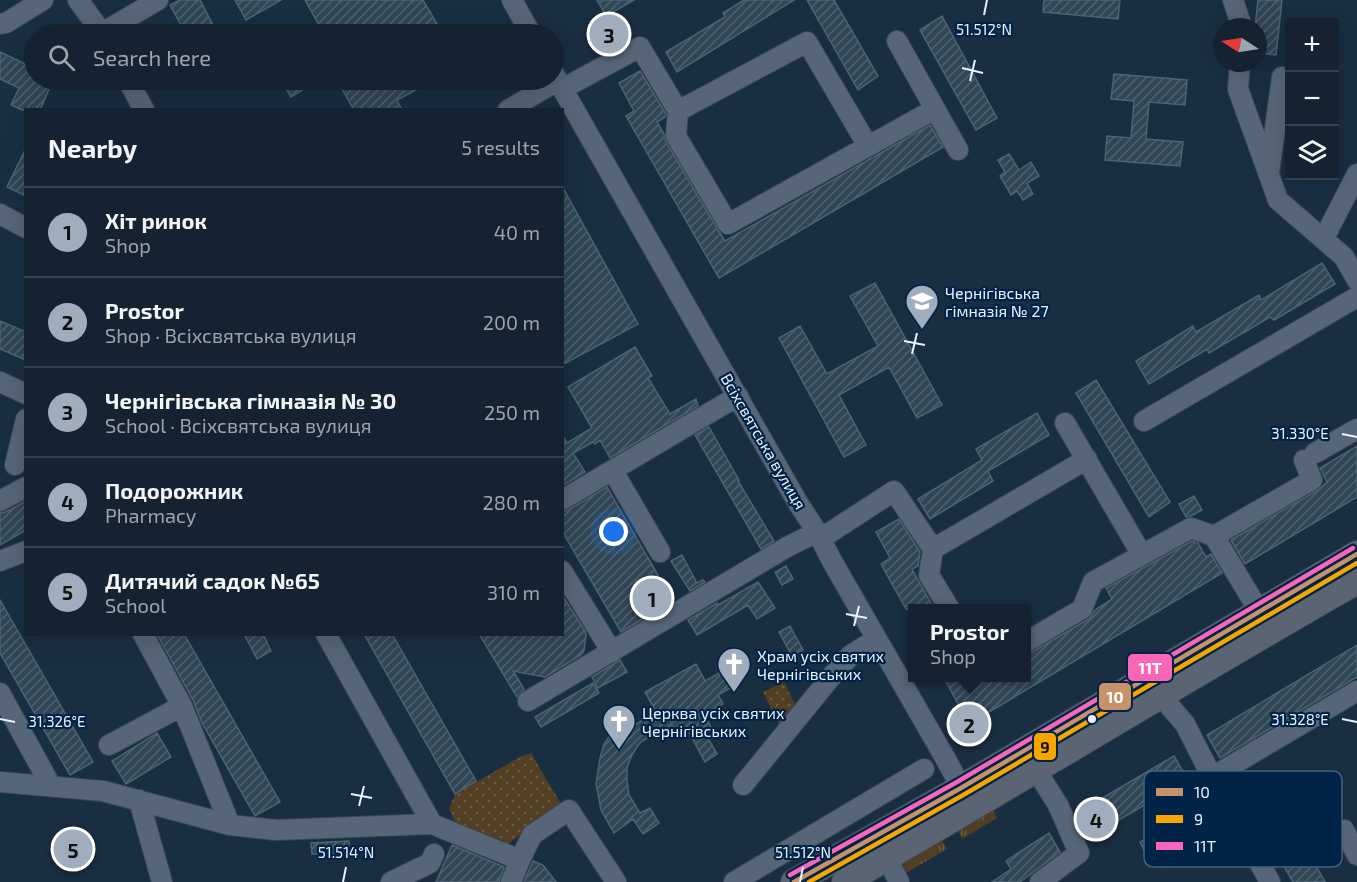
<!DOCTYPE html>
<html lang="en">
<head>
<meta charset="utf-8">
<style>
	body { margin:0; font-family:"Exo 2",sans-serif; background:#212f3e; color:#f1f3f6 }
	.controls { position:absolute; right:18px; top:18px; display:grid; overflow:hidden; border-radius:0px; box-shadow:0 6px 24px #0002 }
	.controls button { width:54px; height:54px; display:grid; place-items:center; padding:0; border:0; border-bottom:2px solid #333f4d; background:#142232; color:#f1f3f6; font:30px sans-serif }
	.compass { position:absolute; left:1213px; top:18px; width:54px; height:54px; border-radius:50%; background:#142232; box-shadow:0 6px 24px #0002; rotate:282deg }
	.you { position:absolute; left:614px; top:532px; width:21px; height:21px; margin:-15px; border:4px solid #fff; border-radius:50%; background:#1a73e8; box-shadow:0 0 0 9px #1a73e833 }
	.badge { display:grid; place-items:center; width:39px; height:39px; border-radius:50%; background:#a0adbc; color:#111; font-size:20px; font-weight:700 }
	.pin { position:absolute; translate:-50% -50%; border:3px solid #fff; box-shadow:0 2px 6px #0006 }
	.popup { position:absolute; left:908px; top:604px; width:123px; height:78px; box-sizing:border-box; display:grid; place-content:center; border-radius:0px; background:#142232; filter:drop-shadow(0 2px 4px #0005); font-size:20px; white-space:nowrap; color:#9da4ac }
	.popup b { font-size:22px; color:#f1f3f6 }
	.popup::after { content:''; position:absolute; left:50%; top:100%; margin-left:-12px; border:12px solid transparent; border-top-color:#142232 }
	.list { margin:0; padding:0; list-style:none }
	h2 { display:flex; justify-content:space-between; align-items:center; height:78px; margin:0; padding:0 24px; font-size:26px }
	h2 small { font-size:20px; font-weight:400; color:#9da4ac }
	.list li { display:grid; grid-template-columns:39px 1fr auto; gap:18px; align-items:center; box-sizing:border-box; height:90px; padding:0 24px; border-top:2px solid #333f4d }
	.list b { display:block; font-size:22px; white-space:nowrap }
	.list p { margin:0; font-size:20px; white-space:nowrap; color:#9da4ac }
	.list em { font-size:20px; font-style:normal; color:#9da4ac }
	.icon { flex:none; width:33px; height:33px; fill:none; stroke:currentColor; stroke-width:2; stroke-linecap:round; stroke-linejoin:round }
	.map { position:relative; flex:none; width:1357px; height:882px; overflow:hidden }
	.search { position:absolute; background:#142232; box-shadow:0 6px 24px #0002; left:24px; top:24px; width:540px; height:66px; display:flex; align-items:center; gap:15px; box-sizing:border-box; padding:0 21px; border-radius:33px; color:#9da4ac; font-size:22px }
	.panel { position:absolute; background:#142232; box-shadow:0 6px 24px #0002; left:24px; top:108px; width:540px; height:528px; border-radius:0px }
	.map>svg:first-child { display:block }
</style>
</head>
<body>
<div class="map">
<svg width="1357" height="882" viewBox="0 0 1357 882">
	<defs>
		<pattern id="grass-tufts" width="24" height="20" patternUnits="userSpaceOnUse" patternTransform="scale(1.5)"><rect width="24" height="20" fill="#513e23"/><path d="M3 7l-1-3M5 7V3M7 7l1-3M15 17l-1-3M17 17v-4M19 17l1-3" fill="none" stroke="#6a5a44"/></pattern>
		<pattern id="park-dots" width="8" height="8" patternUnits="userSpaceOnUse" patternTransform="scale(1.5)"><rect width="8" height="8" fill="#513e23"/><path d="M2 2h.1M6 6h.1" fill="none" stroke="#6a5a44" stroke-width="1.8" stroke-linecap="round"/></pattern>
		<pattern id="building-hatch" width="6" height="6" patternUnits="userSpaceOnUse" patternTransform="scale(1.5)"><rect width="6" height="6" fill="#314654"/><path d="M-1 1l2-2M0 6l6-6M5 7l2-2" fill="none" stroke="#4f616e"/></pattern>
	</defs>
	<rect width="100%" height="100%" fill="#1a2e42"/>
	<!-- grass -->
	<path fill="url(#grass-tufts)" d="M993,809L997,818L962,839L958,830Z
		M942,840L947,849L901,876L896,867Z"/>
	<!-- park -->
	<path fill="url(#park-dots)" d="M784,682L801,717L780,727L763,692Z
		M531,753L561,804L504,847L458,828L449,809L455,794L520,757Z"/>
	<!-- building -->
	<path fill="url(#building-hatch)" stroke="#4b6374" stroke-width="1.5" d="M180,0H200L215,29L204,34H186L170,5Z
		M235,0H281L246,20Z
		M305,0H423L443,34H324Z
		M597,0H634L606,16Z
		M744,0H794L677,72L666,52L725,17L723,13Z
		M807,0H834L878,76L858,90Z
		M1044,0H1120L1118,19L1043,12Z
		M1258,0H1282L1276,55L1258,53V27H1255Z
		M942,16L997,118L976,130L920,30Z
		M0,52L34,68V80H53L40,110H22L11,105L19,88L0,79Z
		M640,71L666,114L665,117L657,122L664,134L666,142L718,230L725,241L930,125L943,147L719,278L626,116L634,111L619,83Z
		M1114,74L1187,80L1185,105L1149,102L1146,139L1183,142L1180,166L1105,160L1107,136L1131,138L1134,101L1111,99Z
		M281,80H303L307,87L291,97Z
		M337,80H434L397,100L402,110H354Z
		M26,148V196L7,187Z
		M1009,154L1019,170L1031,162L1039,176L1027,183L1033,194L1023,200L1017,191L1011,195L1000,176L1005,172L998,160Z
		M562,186L638,324L562,365Z
		M1322,263L1335,284L1274,320L1270,317L1209,353L1207,349L1149,384L1136,361L1193,326L1196,332L1259,295L1261,300Z
		M875,283L942,405L917,418L889,367L839,395L866,445L844,457L779,338L800,326L827,374L878,346L850,296Z
		M0,321L26,332V360L0,349Z
		M635,347L652,376L648,378L670,414L696,399L698,406L610,458L600,440L595,444L593,442L573,453L585,472L562,486V435L567,443L592,428L568,387Z
		M1096,380L1170,502L1149,517L1076,393Z
		M1037,413L1049,435L988,471L993,481L930,519L918,499L982,460L976,449Z
		M709,427L739,480L738,481L774,541L761,549L695,435Z
		M1357,446V497L1245,564L1231,540L1318,490L1327,482L1320,468Z
		M607,487L673,601L621,632L562,531V512L568,510Z
		M1194,496L1202,510L1191,516L1186,517L1179,504Z
		M26,501V530L0,545V513L6,512Z
		M899,519L920,552L918,566L912,569L934,609H906L881,564L890,558L876,532Z
		M1192,541L1198,543L1206,557L1211,554L1222,573L969,724L944,678H1026V654L1032,652L1089,619L1095,610L1112,599L1106,588Z
		M682,555L697,583L703,580L705,582L690,591L671,561Z
		M786,566L793,579L782,585L775,572Z
		M758,582L775,608L757,619L748,605L697,635L688,620L717,603L718,605Z
		M562,595L585,631L586,635L584,651L581,655L545,677L513,671L524,689L517,697L479,634H562Z
		M0,600L93,762L70,775L0,653Z
		M790,626L803,650L792,656L779,632Z
		M157,634H184L280,802L255,816L202,723L193,700Z
		M244,634H263L271,651L257,659Z
		M364,634H392L476,781L455,794Z
		M1357,645V677L1220,758L1207,735Z
		M620,660L627,672L598,688L592,677Z
		M696,664L705,681L730,667L739,683L718,695L723,704L704,714L711,727L704,731L717,754L705,762L686,727L676,733L672,725L644,740L639,744L632,755L627,768V781L629,795L640,813L650,808L659,823L643,834L633,819L614,833L601,810L596,784L600,758L604,744L612,732L622,722L628,729L656,712L645,692Z
		M593,683L599,693L541,727L535,717Z
		M157,733L171,757L126,784L112,761Z
		M1174,756L1188,780L1086,839L1075,814Z
		M1265,776L1325,882H1293L1240,790Z
		M1181,821L1190,838L1149,860L1140,842Z
		M1049,833L1060,852L1020,882H992L1011,869L1006,861Z
		M349,841V853L312,854L311,843Z
		M452,845L504,867L499,882H436Z
		M533,861L543,865L556,882H524Z"/>
	<g fill="none" stroke-linecap="round" stroke-linejoin="round">
		<defs>
			<path id="minor" d="M78,0L102,33
				M512,0L531,34
				M1233,0L1242,27
				M0,24L6,23L43,0
				M103,34L102,33L158,0
				M897,41L935,109
				M1240,63L1238,89L1278,200L1344,257L1357,280
				M554,74L798,503L817,532L832,561L944,756L968,800
				M128,80L144,110
				M562,89L640,47L678,111L676,136L728,224L935,109L958,150
				M508,110L557,81
				M678,111L807,42L868,146
				M1269,173L1282,77
				M0,214L26,228
				M1324,238L1357,174
				M0,382L26,394
				M1144,421L1357,297
				M1065,423L1142,555L1191,528L1214,536
				M1315,453L1357,429
				M15,465L26,419
				M613,471L660,552
				M562,500L738,396
				M0,501L26,487
				M820,539L894,491L933,549L929,575L949,608
				M933,549L1087,459
				M0,561L26,551
				M562,571L612,652
				M1259,611L1214,536L1312,480L1304,460
				M143,634L182,706L230,825
				M326,634L432,824L520,860L532,835L569,810L616,882
				M1026,642L1082,609L1093,582L1142,555
				M0,693L51,786
				M1161,696L1185,724L1212,777L1270,882
				M528,701L787,547L817,532
				M109,745L182,706
				M1036,770L1058,805L1079,853L1040,882
				M1212,777L1357,691
				M0,782L103,791L230,825L276,830L432,824
				M743,785L831,677L851,655L876,639
				M139,800L162,882
				M1344,830L1357,855
				M887,858L899,882
				M391,882L430,863L434,854
				M511,882L520,860
				M734,882L924,769"/>
			<path id="major" d="M794,882L961,788L1357,554
				M845,882C1016,783 1185,679 1357,581"/>
		</defs>
		<!-- minor casing -->
		<use href="#minor" stroke="#3a4754" stroke-width="22"/>
		<!-- major casing -->
		<use href="#major" stroke="#3a4754" stroke-width="28"/>
		<!-- minor -->
		<use href="#minor" stroke="#566678" stroke-width="20"/>
		<!-- major -->
		<use href="#major" stroke="#5b6473" stroke-width="26"/>
		<defs>
			<path id="bus-1" d="M794,882L961,788L1357,554"/>
			<path id="bus-2" d="M809,882L965,794L1357,563"/>
			<path id="bus-3" d="M790,875L957,782L1353,548"/>
		</defs>
		<!-- bus-1 casing -->
		<use href="#bus-1" stroke="#002448" stroke-width="9"/>
		<!-- bus-2 casing -->
		<use href="#bus-2" stroke="#002448" stroke-width="9"/>
		<!-- bus-3 casing -->
		<use href="#bus-3" stroke="#002448" stroke-width="9"/>
		<!-- bus-1 -->
		<use href="#bus-1" stroke="#c7916a" stroke-width="4.5"/>
		<!-- bus-2 -->
		<use href="#bus-2" stroke="#f7a600" stroke-width="4.5"/>
		<!-- bus-3 -->
		<use href="#bus-3" stroke="#fa66b7" stroke-width="4.5"/>
	</g>
	<!-- ticks -->
	<path fill="none" stroke="#e8f2fe" stroke-width="2" d="M984,15L987,0M962,68L983,73M970,81L975,60M904,341L925,345M912,354L917,333M1342,434L1357,437M846,614L867,618M854,626L859,606M0,719L15,722M1342,719L1357,722M351,794L372,798M359,806L364,786M343,882L346,867M800,882L803,867"/>
	<!-- icons -->
	<defs>
		<symbol id="school-pin" viewBox="-11 -11 22 30"><path d="M0 17L-7.5 6A9.5 9.5 0 1 1 7.5 6Z" fill="#a0adbc" stroke="#002448"/><path d="M0-5L7-2L0 1L-7-2ZM-4 1L0 2.5L4 1V4Q0 6-4 4Z" fill="#fff"/></symbol>
		<symbol id="church-pin" viewBox="-11 -11 22 30"><path d="M0 17L-7.5 6A9.5 9.5 0 1 1 7.5 6Z" fill="#a0adbc" stroke="#002448"/><path d="M-1.2-6h2.4v3.5h3.3v2.4h-3.3V6h-2.4V-.1h-3.3v-2.4h3.3Z" fill="#fff"/></symbol>
	</defs>
	<g fill-rule="evenodd">
		<use href="#school-pin" x="903" y="282" width="38" height="52"/>
		<use href="#church-pin" x="715" y="645" width="38" height="52"/>
		<use href="#church-pin" x="600" y="702" width="38" height="52"/>
	</g>
	<!-- markers -->
	<circle fill="#e8f2fe" stroke="#002448" stroke-width="2" cx="1092" cy="719" r="5"/>
	<g text-anchor="middle" dominant-baseline="central" stroke-width="4.5" stroke-linejoin="round" paint-order="stroke">
		<!-- poi labels -->
		<g font-size="16" fill="#e8f2fe" stroke="#002448" text-anchor="start">
			<text x="945" y="292">Чернігівська<tspan x="945" dy="18">гімназія № 27</tspan></text>
			<text x="757" y="655">Храм усіх святих<tspan x="757" dy="18">Чернігівських</tspan></text>
			<text x="642" y="712">Церква усіх святих<tspan x="642" dy="18">Чернігівських</tspan></text>
		</g>
		<!-- street labels -->
		<g font-size="16" fill="#e8f2fe" stroke="#002448">
			<text transform="translate(764 441) rotate(60)">Всіхсвятська вулиця</text>
		</g>
	</g>
	<!-- legend -->
	<rect x="1144" y="771" width="198" height="96" rx="9" fill="#002448" stroke="#46627f" stroke-width="1.5"/>
	<rect x="1156" y="788" width="27" height="8" fill="#c7916a"/>
	<rect x="1156" y="815" width="27" height="8" fill="#f7a600"/>
	<rect x="1156" y="842" width="27" height="8" fill="#fa66b7"/>
	<g font-size="16" fill="#e8f2fe">
		<text x="1194" y="798">10</text>
		<text x="1194" y="825">9</text>
		<text x="1194" y="852">11Т</text>
	</g>
	<g font-size="15" text-anchor="middle" fill="#e8f2fe" stroke="#002448" stroke-width="4.5" stroke-linejoin="round" paint-order="stroke">
		<text x="984" y="35">51.512°N</text>
		<text x="1300" y="439">31.330°E</text>
		<text x="1300" y="725">31.328°E</text>
		<text x="57" y="727">31.326°E</text>
		<text x="346" y="858">51.514°N</text>
		<text x="803" y="858">51.512°N</text>
	</g>
	<g stroke="#002448" stroke-width="2">
		<rect x="1127" y="653" width="46" height="29" rx="6" fill="#fa66b7"/>
		<rect x="1098" y="682" width="34" height="29" rx="6" fill="#c7916a"/>
		<rect x="1033" y="732" width="24" height="29" rx="6" fill="#f7a600"/>
	</g>
	<g font-size="16" text-anchor="middle" font-weight="bold" fill="#fff">
		<text x="1150" y="674">11Т</text>
		<text x="1115" y="703">10</text>
	</g>
	<g font-size="16" text-anchor="middle" font-weight="bold" fill="#111">
		<text x="1045" y="753">9</text>
	</g>
</svg>
<div class="controls">
<button>+</button>
<button>−</button>
<button><svg class="icon" aria-label="layers" viewBox="0 0 24 24"><path d="M12 4l9 5-9 5-9-5zM3 14l9 5 9-5"/></svg></button>
</div>
<svg class="compass" viewBox="-18 -18 36 36"><path d="M0-13l5 13h-10z" fill="#e53935"/><path d="M0 13l5-13h-10z" fill="#9da4ac"/></svg>
<div class="you"></div>
<div class="pin badge" style="left:652px;top:598px">1</div>
<div class="pin badge" style="left:969px;top:724px">2</div>
<div class="popup"><b>Prostor</b>Shop</div>
<div class="pin badge" style="left:609px;top:34px">3</div>
<div class="pin badge" style="left:1096px;top:819px">4</div>
<div class="pin badge" style="left:73px;top:849px">5</div>
<div class="search"><svg class="icon" aria-label="search" viewBox="0 0 24 24"><circle cx="10" cy="10" r="6"/><path d="M15 15l6 6"/></svg>Search here</div>
<section class="panel">
<h2>Nearby<small>5 results</small></h2>
<ul class="list">
<li><span class="badge">1</span><div><b>Хіт ринок</b><p>Shop</p></div><em>40 m</em></li>
<li><span class="badge">2</span><div><b>Prostor</b><p>Shop · Всіхсвятська вулиця</p></div><em>200 m</em></li>
<li><span class="badge">3</span><div><b>Чернігівська гімназія № 30</b><p>School · Всіхсвятська вулиця</p></div><em>250 m</em></li>
<li><span class="badge">4</span><div><b>Подорожник</b><p>Pharmacy</p></div><em>280 m</em></li>
<li><span class="badge">5</span><div><b>Дитячий садок №65</b><p>School</p></div><em>310 m</em></li>
</ul>
</section>
</div>
</body>
</html>
